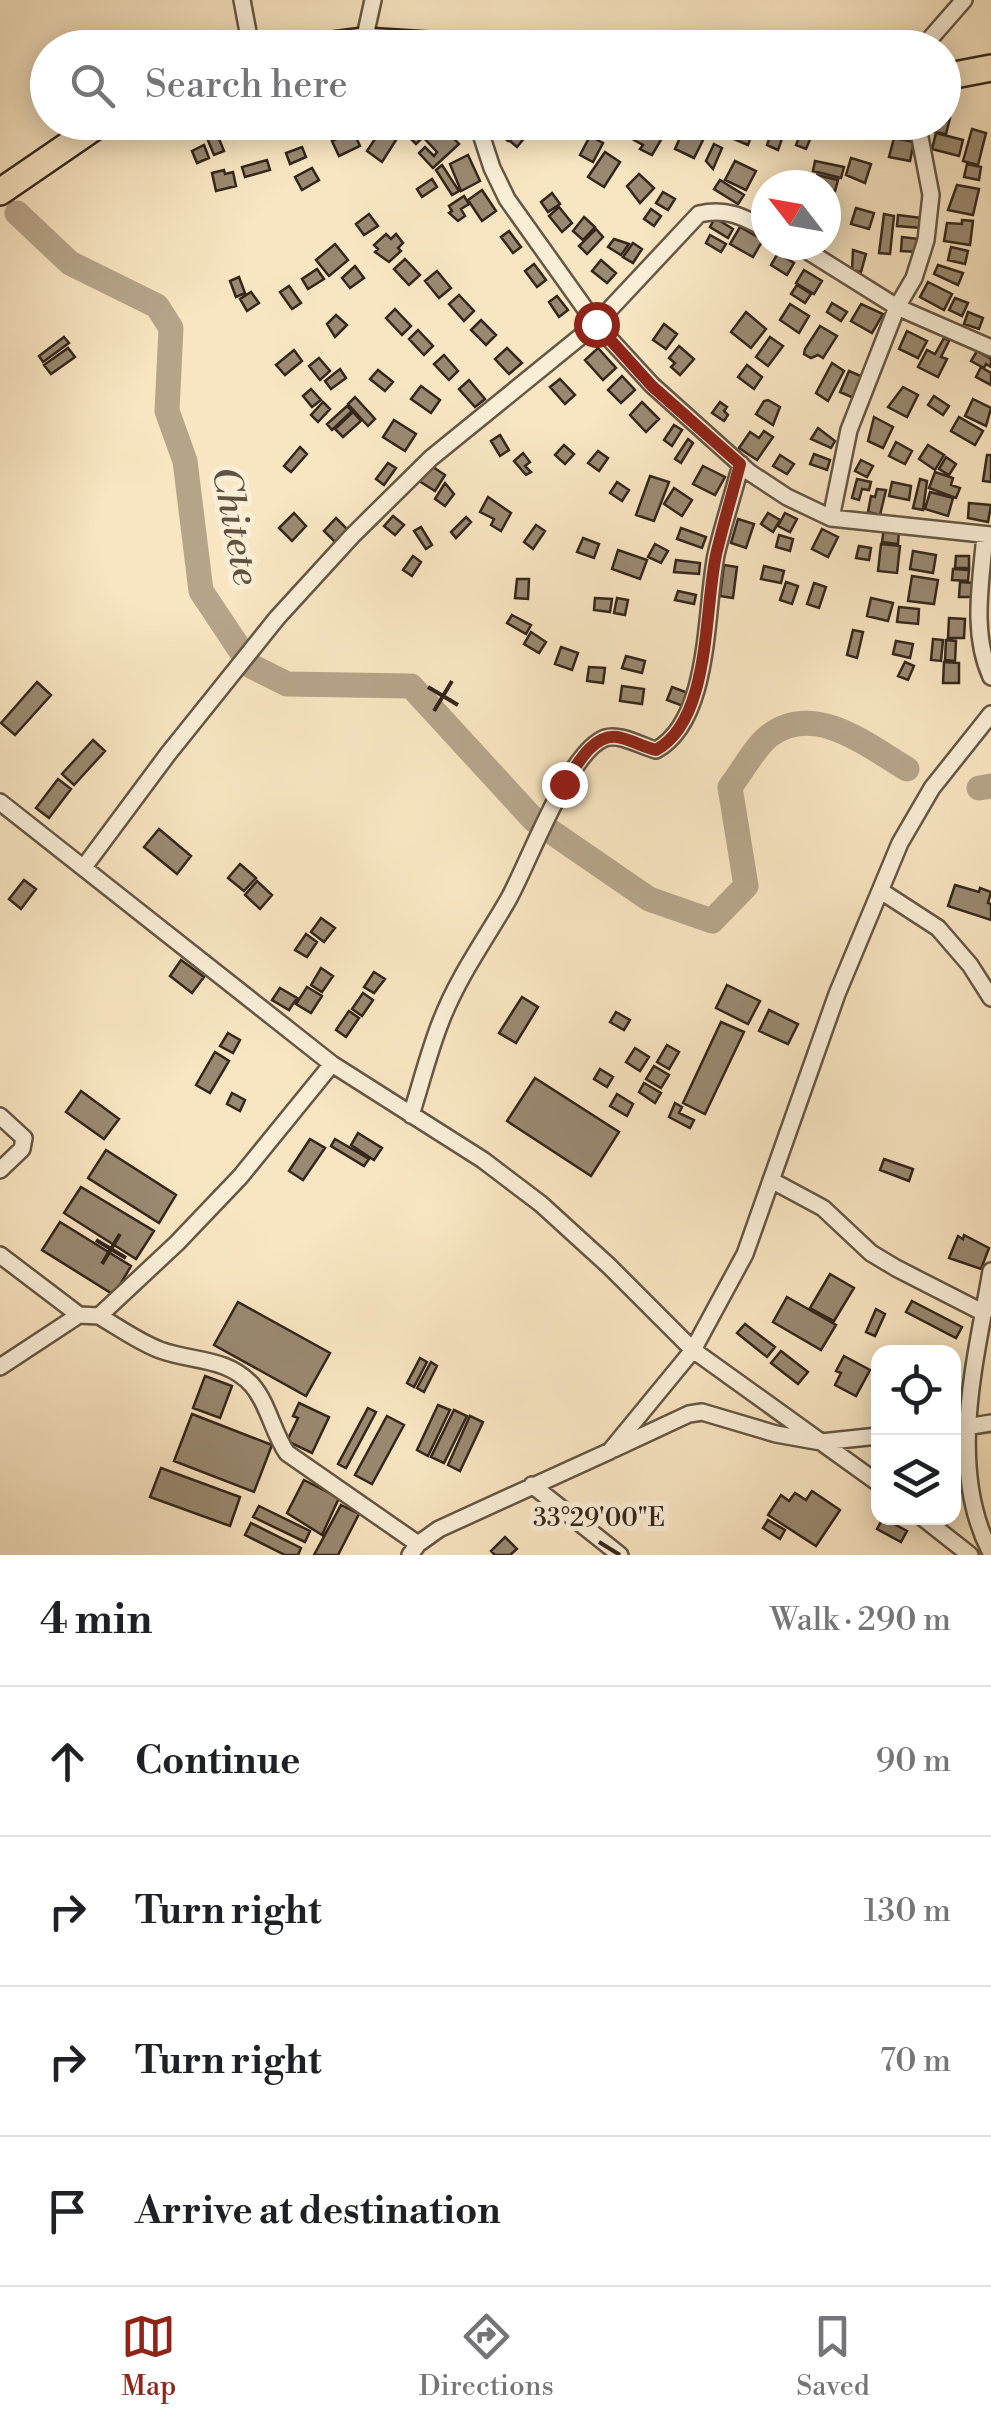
<!DOCTYPE html>
<html lang="en">
<head>
<meta charset="utf-8">
<style>
	body { margin:0; font-family:"Libre Bodoni",serif; background:#f2f2f2; color:#202124 }
	.controls { position:absolute; right:30px; bottom:30px; display:grid; overflow:hidden; border-radius:20px; box-shadow:0 5px 25px #0003 }
	.controls button { width:90px; height:90px; display:grid; place-items:center; padding:0; border:0; border-bottom:2px solid #e0e0e0; background:#fff; color:#202124; font:50px sans-serif }
	.compass { position:absolute; left:751px; top:170px; width:90px; height:90px; border-radius:50%; background:#fff; box-shadow:0 5px 25px #0003; rotate:301deg }
	.stop { position:absolute; width:30px; height:30px; margin:-22px; border:8px solid #8f2418; border-radius:50%; background:#fff }
	.stop.end { background:#8f2418; border-color:#fff; box-shadow:0 2px 10px #0008 }
	.list { margin:0; padding:0; list-style:none }
	h2 { display:flex; justify-content:space-between; align-items:center; height:130px; margin:0; padding:0 40px; font-size:42px }
	h2 small { font-size:32px; font-weight:400; color:#757577 }
	.list li { display:grid; grid-template-columns:65px 1fr auto; gap:30px; align-items:center; box-sizing:border-box; height:150px; padding:0 40px; border-top:2px solid #e0e0e0 }
	.list b { display:block; font-size:38px; white-space:nowrap }
	.list em { font-size:32px; font-style:normal; color:#757577 }
	.icon { flex:none; width:55px; height:55px; fill:none; stroke:currentColor; stroke-width:2; stroke-linecap:round; stroke-linejoin:round }
	.map { position:relative; flex:none; width:991px; height:1555px; overflow:hidden }
	.search { position:absolute; background:#fff; box-shadow:0 5px 25px #0003; left:30px; right:30px; top:30px; height:110px; display:flex; align-items:center; gap:25px; box-sizing:border-box; padding:0 35px; border-radius:55px; color:#757577; font-size:38px }
	.sheet { height:730px; background:#fff }
	nav { display:flex; justify-content:space-around; align-items:center; box-sizing:border-box; height:140px; border-top:2px solid #e0e0e0; background:#fff; font-size:28px; color:#757577 }
	nav a { display:grid; justify-items:center; gap:5px }
	nav .on { color:#8f2418 }
	.map>svg:first-child { display:block }
</style>
</head>
<body>
<div class="map">
<svg width="991" height="1555" viewBox="0 0 991 1555">
	<rect width="100%" height="100%" fill="#f8e5c1"/>
	<filter id="stains"><feTurbulence type="fractalNoise" baseFrequency=".002" numOctaves="4"/><feColorMatrix values="0 0 0 0 .2 0 0 0 0 .09 0 0 0 0 .02 0 0 0 .5 -.17"/></filter>
	<radialGradient id="worn" r=".72"><stop offset=".6" stop-color="#630" stop-opacity="0"/><stop offset="1" stop-color="#630" stop-opacity=".3"/></radialGradient>
	<g fill="none" stroke-linecap="round" stroke-linejoin="round">
		<!-- river -->
		<path stroke="#b6a489" stroke-width="25" d="M17,213L70,263L157,306L171,328L167,411L185,461L201,591L251,666L287,684L411,686L534,820L649,899L712,921L746,886L730,787C742,772 754,748 769,736C814,701 868,746 907,769
			M979,788L991,786"/>
	</g>
	<!-- building -->
	<path fill="#9a8971" stroke="#35261b" stroke-width="2.5" d="M944,117L950,118L946,134L934,132L936,122H944Z
		M281,122H295L297,125L277,136L272,127Z
		M426,122L435,126L416,144L410,138Z
		M504,122H510L518,129L508,141L496,131Z
		M643,122L665,133L652,155L640,149L643,145L634,140Z
		M440,124L459,144L433,168L419,153L425,147L434,156L437,152L424,138Z
		M523,126L530,131L517,147L510,141Z
		M739,129L752,134L748,145L734,139Z
		M972,129L986,133L978,165L963,161Z
		M381,130L396,140L382,162L367,151Z
		M802,130L812,135L806,149L796,145Z
		M353,131L360,146L339,156L332,141Z
		M683,131L703,140L694,158L675,149Z
		M772,131L783,136L778,150L767,145Z
		M936,133L963,140L959,156L932,149Z
		M217,134L224,151L214,155L207,138Z
		M590,136L603,143L593,162L580,155Z
		M894,138L914,142L910,161L889,157Z
		M714,144L722,148L713,169L706,161Z
		M204,145L209,158L197,163L192,151Z
		M302,147L306,157L290,164L286,153Z
		M605,152L620,162L604,187L588,177Z
		M468,155L480,181L461,191L450,164Z
		M851,158L871,164L865,183L846,175Z
		M267,160L270,170L245,177L242,167Z
		M735,161L756,171L746,190L725,180Z
		M815,161L844,167L841,178L813,171Z
		M967,164L981,167L979,180L964,177Z
		M442,165L459,191L452,195L436,170Z
		M312,168L319,180L302,190L295,177Z
		M224,170L225,174L233,172L236,186L216,191L212,173Z
		M639,174L654,188L640,203L627,186Z
		M817,175L838,180L835,191L826,189V185H815Z
		M432,179L437,187L422,197L417,189Z
		M720,180L744,195L738,204L714,189Z
		M957,185L979,189L973,215L948,210Z
		M482,190L496,211L482,221L468,200Z
		M663,192L675,199L668,210L656,203Z
		M552,193L560,204L548,212L541,202Z
		M464,196L469,204L461,209L465,216L458,221L449,213L452,211L449,206Z
		M559,207L572,223L562,232L549,216Z
		M856,208L874,213L869,229L851,224Z
		M651,209L661,216L654,226L644,219Z
		M369,214L378,226L364,235L356,224Z
		M884,214L894,216L890,254L879,253Z
		M898,215L922,218L921,228L897,226Z
		M584,217L595,227L583,240L573,231Z
		M715,218L733,229L728,238L710,227Z
		M962,220L973,221L970,245L944,241L947,223L962,224Z
		M740,227L763,240L753,257L730,244Z
		M596,229L603,237L587,254L579,246Z
		M509,231L521,247L513,253L501,237Z
		M386,234L391,239L396,234L403,243L398,248L401,251L389,262L375,252L378,249L374,245Z
		M710,235L726,244L721,252L706,243Z
		M902,237L919,239L918,252L901,251Z
		M614,239L629,244L621,255L608,247Z
		M633,243L642,249L633,263L623,257Z
		M335,244L348,260L329,276L316,260Z
		M951,247L968,251L965,264L948,260Z
		M853,250L866,254L861,272L852,270Z
		M778,253L794,263L787,275L771,265Z
		M405,259L420,275L409,285L394,269Z
		M601,260L616,273L607,283L592,271Z
		M534,264L546,280L537,287L525,271Z
		M938,265L963,273L958,285L934,274Z
		M355,266L364,278L350,288L342,278Z
		M317,269L324,279L308,289L302,279Z
		M804,270L822,281L814,294L796,283Z
		M437,271L451,288L439,298L425,281Z
		M239,277L245,293L236,297L230,281Z
		M928,282L952,294L944,310L920,297Z
		M797,285L811,294L805,303L791,294Z
		M289,286L301,303L292,309L280,292Z
		M251,292L259,303L247,311L240,299Z
		M459,295L474,311L464,321L449,304Z
		M557,296L568,310L559,317L549,302Z
		M955,298L968,303L962,316L949,310Z
		M832,303L847,312L841,321L827,312Z
		M790,304L809,316L799,333L780,320Z
		M861,304L883,314L872,333L851,321Z
		M395,309L411,326L402,335L386,318Z
		M746,312L766,329L751,348L731,332Z
		M968,312L983,318L979,329L964,324Z
		M336,315L347,325L335,337L327,324Z
		M481,320L496,335L486,345L471,330Z
		M664,324L677,334L666,349L653,340Z
		M820,326L837,336L823,358L818,355L811,358L804,354L805,349Z
		M418,330L433,346L424,355L409,339Z
		M907,331L927,341L918,358L899,349Z
		M64,337L69,343L43,362L39,356Z
		M770,337L783,346L768,366L756,357Z
		M944,338L949,341L941,357L947,359L938,377L918,367L927,350L935,354Z
		M679,346L694,359L680,375L671,367L675,363L669,358Z
		M68,348L75,357L51,374L44,365Z
		M507,348L522,363L509,374L495,359Z
		M598,348L616,368L603,380L585,360Z
		M294,350L302,361L285,375L276,365Z
		M977,351L991,359V367L986,364L984,368L971,361Z
		M444,355L458,371L449,380L434,364Z
		M319,358L330,371L320,380L309,366Z
		M832,363L844,371L828,401L816,393Z
		M747,365L762,377L754,389L738,377Z
		M981,367L991,373V385L976,377Z
		M340,369L346,378L331,389L325,381Z
		M378,370L393,382L385,391L370,379Z
		M849,371L863,377L854,398L840,392Z
		M622,376L635,390L621,403L608,390Z
		M560,379L575,395L565,404L550,387Z
		M469,380L485,399L475,407L459,389Z
		M421,386L440,400L431,413L411,399Z
		M903,387L918,395L907,417L888,407Z
		M311,389L321,400L312,407L303,396Z
		M934,396L949,406L943,415L928,405Z
		M355,397L375,419L368,426L348,404Z
		M973,399L991,408L986,426L965,416Z
		M768,400L780,407L773,425L756,414L764,401Z
		M323,402L330,409L318,422L311,415Z
		M642,402L659,419L646,432L630,415Z
		M720,402L727,407L724,411L728,415L724,421L712,413Z
		M347,406L352,411L332,430L327,424Z
		M353,412L361,421L343,437L335,429Z
		M874,417L893,427L883,448L868,441Z
		M959,417L983,431L975,445L951,431Z
		M394,420L416,434L405,451L383,437Z
		M674,425L682,430L672,446L664,440Z
		M818,428L835,441L831,448L811,439Z
		M764,431L773,437L757,460L739,448L750,432L759,438Z
		M500,435L509,450L500,456L491,441Z
		M688,439L693,443L681,463L675,459Z
		M896,442L912,451L905,464L889,456Z
		M564,445L574,454L565,464L555,455Z
		M928,445L944,455L935,470L919,459Z
		M300,447L307,454L291,472L284,466Z
		M598,451L608,458L599,471L588,463Z
		M523,453L530,462L525,466L531,472L526,475L514,461Z
		M814,454L830,460L827,470L810,464Z
		M780,455L794,464L787,474L773,466Z
		M987,455H991V482L983,481Z
		M946,457L956,464L949,475L939,469Z
		M861,460L873,466L867,477L855,471Z
		M388,463L396,468L384,485L376,479Z
		M430,465L445,475L435,491L419,481Z
		M703,466L725,477L715,495L693,484Z
		M935,472L953,478L951,485L960,488L956,498L929,488Z
		M650,476L669,482L654,521L636,515Z
		M857,479L871,482L869,490L862,489L859,500L852,498Z
		M920,479L927,481L923,510L913,508Z
		M617,482L629,490L622,501L610,493Z
		M892,482L911,486L909,500L889,496Z
		M445,483L454,494L445,506L435,499Z
		M674,488L692,500L682,516L664,504Z
		M877,489L886,490L880,515L868,512L871,496L875,497Z
		M930,492L953,498L948,516L925,509Z
		M488,497L511,513L501,531L491,525L494,519L480,512Z
		M969,503L991,505L988,522L968,518Z
		M294,513L306,526L292,541L279,528Z
		M768,513L780,520L773,532L761,524Z
		M785,513L797,519L790,532L778,526Z
		M393,516L404,525L395,535L384,526Z
		M466,517L471,522L456,538L451,532Z
		M336,518L349,531L337,544L324,531Z
		M738,519L754,524L746,548L731,543Z
		M536,525L545,531L533,549L524,542Z
		M421,527L432,545L426,549L414,531Z
		M681,528L706,537L702,548L677,539Z
		M884,528L899,530L898,544L882,542Z
		M822,529L838,537L828,557L812,549Z
		M779,535L793,539L790,551L776,547Z
		M583,538L599,544L594,558L577,552Z
		M655,544L668,551L661,563L648,557Z
		M881,544L900,546L897,573L878,571Z
		M859,546L871,548L869,560L856,558Z
		M618,550L647,560L640,579L612,569Z
		M913,551L936,555L933,573L910,569Z
		M413,556L421,562L412,576L403,570Z
		M956,556H969V568H955Z
		M676,560L700,563L699,574L674,572Z
		M724,565L737,567L733,598L720,596Z
		M764,566L784,571L781,583L761,579Z
		M953,569L969,570L968,581L952,580Z
		M912,576L938,580L934,604L908,601Z
		M517,579H529L528,599L515,598Z
		M786,582L798,586L792,604L780,600Z
		M960,582L973,583L972,597H959Z
		M814,583L826,587L819,608L807,604Z
		M678,591L696,595L694,604L675,600Z
		M595,598L612,599L610,612L594,610Z
		M617,598L628,600L625,615L614,613Z
		M871,598L893,603L888,621L867,616Z
		M899,607L919,609L918,624L897,622Z
		M512,615L531,625L526,634L507,623Z
		M949,618L965,619L964,638H948Z
		M853,630L863,632L857,658L847,655Z
		M531,632L546,642L539,653L524,644Z
		M933,639L943,640L941,661L931,660Z
		M946,640L956,641L955,661L945,660Z
		M896,641L913,644L910,658L893,654Z
		M561,647L578,653L572,670L555,664Z
		M626,656L645,661L642,673L622,668Z
		M905,662L914,666L908,680L898,676Z
		M944,662L959,663V683H943Z
		M589,667L605,668L603,683L587,681Z
		M37,682L51,695L15,735L1,723Z
		M622,686L644,689L642,704L620,701Z
		M672,687L688,693L683,706L667,700Z
		M93,740L105,751L74,785L62,774Z
		M58,779L71,789L49,818L36,808Z
		M159,829L191,856L177,874L144,847Z
		M240,864L256,878L244,891L228,878Z
		M24,880L36,889L21,909L9,899Z
		M257,881L272,895L260,909L245,895Z
		M955,885L979,892L980,888L991,892L988,903L991,904V920L948,906Z
		M321,918L335,928L324,942L311,932Z
		M306,934L317,942L307,957L295,950Z
		M181,960L204,977L192,993L170,976Z
		M321,968L333,976L322,992L311,985Z
		M374,972L385,979L374,993L364,987Z
		M727,985L760,1001L748,1024L716,1008Z
		M307,987L322,996L311,1013L296,1004Z
		M280,988L297,998L289,1010L272,1000Z
		M363,993L373,1000L362,1016L352,1009Z
		M522,997L538,1007L516,1043L499,1033Z
		M769,1010L798,1024L788,1044L759,1031Z
		M349,1011L359,1018L346,1037L336,1030Z
		M616,1012L630,1020L624,1030L610,1022Z
		M721,1022L744,1032L705,1114L683,1103Z
		M228,1033L240,1040L233,1053L220,1046Z
		M667,1045L679,1052L669,1069L657,1062Z
		M635,1048L649,1057L640,1071L626,1062Z
		M215,1052L229,1061L210,1093L196,1085Z
		M654,1066L669,1075L661,1088L646,1079Z
		M600,1069L613,1077L607,1087L594,1079Z
		M535,1078L619,1132L591,1176L507,1121Z
		M644,1083L661,1093L655,1103L639,1092Z
		M81,1091L119,1119L104,1139L66,1112Z
		M232,1093L245,1100L240,1111L227,1104Z
		M617,1094L633,1104L627,1116L610,1106Z
		M675,1103L682,1107L679,1113L694,1120L690,1128L669,1117Z
		M358,1133L382,1148L374,1160L351,1145Z
		M310,1139L325,1148L303,1180L289,1171Z
		M335,1139L369,1159L364,1166L331,1146Z
		M106,1150L176,1195L159,1223L88,1178Z
		M884,1159L913,1169L909,1181L880,1170Z
		M81,1187L154,1231L136,1259L64,1213Z
		M60,1222L131,1266L114,1295L42,1250Z
		M964,1235L989,1248L981,1269L949,1258L958,1236L963,1239Z
		M830,1274L854,1288L834,1321L810,1308Z
		M787,1297L836,1325L821,1350L773,1322Z
		M912,1301L962,1327L956,1338L906,1312Z
		M238,1302L330,1353L306,1396L214,1345Z
		M876,1309L885,1314L875,1336L866,1332Z
		M745,1324L775,1347L767,1357L737,1333Z
		M781,1351L808,1372L798,1384L771,1363Z
		M844,1356L870,1370L856,1396L835,1385L841,1373L836,1371Z
		M420,1358L427,1362L414,1387L407,1383Z
		M431,1362L437,1366L424,1392L417,1388Z
		M205,1376L232,1386L220,1418L193,1408Z
		M299,1403L329,1417L312,1453L287,1441L298,1418L293,1416Z
		M438,1405L450,1410L428,1456L417,1450Z
		M368,1408L376,1412L346,1468L338,1464Z
		M454,1410L467,1416L444,1463L431,1457Z
		M192,1414L272,1445L254,1492L174,1461Z
		M387,1416L404,1425L372,1484L355,1475Z
		M470,1416L483,1422L460,1471L448,1465Z
		M161,1468L240,1497L230,1526L150,1497Z
		M304,1480L339,1498L322,1535L287,1513Z
		M812,1491L840,1510L816,1546L768,1515L781,1495L789,1501L795,1493L806,1500Z
		M341,1505L359,1514L338,1555H314Z
		M259,1506L310,1531L305,1542L253,1517Z
		M883,1518L907,1531L901,1542L877,1529Z
		M768,1520L785,1530L780,1539L763,1528Z
		M251,1523L301,1548L298,1555H285L245,1535Z
		M505,1537L517,1549L510,1555H495L491,1551Z"/>
	<g fill="none" stroke-linecap="round" stroke-linejoin="round">
		<defs>
			<path id="street" d="M242,0L251,48
				M364,41L373,0
				M922,48L964,0
				M477,122L492,168L507,199L596,324L652,385L749,472L787,497L831,518L991,535
				M798,245L897,307L991,348
				M831,518L849,430L897,307L914,278L926,240L931,195L917,122
				M985,535C981,582 971,633 991,677
				M0,802L332,1064L483,1160L541,1204L609,1266L693,1350L878,1483
				M84,867L168,754L277,618L352,536L431,458L596,324L699,214C726,208 742,216 766,229
				M881,891L938,928L970,965L991,998
				M411,1115C421,1084 429,1051 441,1021C458,977 485,940 508,900C528,865 568,752 605,738C620,733 641,746 656,750C711,720 705,610 716,555C723,525 733,495 741,464
				M0,1116L24,1138L22,1149L0,1170
				M771,1180L823,1208L871,1253L896,1268L984,1313
				M0,1255L79,1315
				M991,1271C976,1360 946,1467 991,1553
				M99,1316C118,1327 139,1342 160,1350C192,1362 227,1357 252,1385C268,1403 273,1433 287,1453L418,1544
				M0,1367L79,1315L99,1316L177,1243L240,1177L332,1064
				M954,1429L991,1423
				M614,1449L689,1414L702,1412L776,1434L821,1442L878,1436
				M532,1485L620,1555
				M923,1518L970,1555
				M410,1555L418,1544L439,1529L610,1451L693,1350L745,1254L837,994L900,843L932,788L991,714"/>
			<path id="primary" d="M310,48L364,41L476,48
				M944,77L991,68
				M0,192L102,122"/>
		</defs>
		<!-- street casing -->
		<use href="#street" stroke="#665644" stroke-width="20"/>
		<!-- primary casing -->
		<use href="#primary" stroke="#35261b" stroke-width="30"/>
		<!-- street -->
		<use href="#street" stroke="#faeed7" stroke-width="15"/>
		<!-- primary -->
		<use href="#primary" stroke="#f8e5c1" stroke-width="25"/>
	</g>
	<g fill="none" stroke-linecap="round" stroke-linejoin="round">
		<!-- route -->
		<path stroke="#8f2418" stroke-width="12" d="M564,784C576,767 592,734 617,737C630,739 643,747 656,750C711,720 704,610 716,555C723,525 732,495 740,464L652,386L596,324"/>
	</g>
	<!-- ticks -->
	<path fill="none" stroke="#35261b" stroke-width="4" d="M428,687L458,705M434,711L452,681M96,1240L126,1258M102,1264L120,1234M599,1542L620,1555"/>
	<g text-anchor="middle" dominant-baseline="central" stroke-width="10" stroke-linejoin="round" paint-order="stroke">
		<!-- water labels -->
		<g font-size="38" font-style="italic" fill="#625242" stroke="#faeed7">
			<text transform="translate(235 526) rotate(79)">Chitete</text>
		</g>
	</g>
	<g font-size="25" text-anchor="middle" fill="#35261b" stroke="#faeed7" stroke-width="10" stroke-linejoin="round" paint-order="stroke">
		<text x="599" y="1526">33°29'00"E</text>
	</g>
	<rect width="100%" height="100%" filter="url(#stains)"/>
	<rect width="100%" height="100%" fill="url(#worn)"/>
</svg>
<div class="controls">
<button><svg class="icon" aria-label="locate" viewBox="0 0 24 24"><circle cx="12" cy="12" r="6"/><path d="M12 2v4M12 18v4M2 12h4M18 12h4"/></svg></button>
<button><svg class="icon" aria-label="layers" viewBox="0 0 24 24"><path d="M12 4l9 5-9 5-9-5zM3 14l9 5 9-5"/></svg></button>
</div>
<svg class="compass" viewBox="-18 -18 36 36"><path d="M0-13l5 13h-10z" fill="#e53935"/><path d="M0 13l5-13h-10z" fill="#757577"/></svg>
<div class="stop" style="left:596px;top:324px"></div>
<div class="stop end" style="left:564px;top:784px"></div>
<div class="search"><svg class="icon" aria-label="search" viewBox="0 0 24 24"><circle cx="10" cy="10" r="6"/><path d="M15 15l6 6"/></svg>Search here</div>
</div>
<section class="sheet">
<h2>4 min<small>Walk · 290 m</small></h2>
<ul class="list">
<li><svg class="icon" aria-label="ahead" viewBox="0 0 24 24"><path d="M12 20V5M6 11l6-6 6 6"/></svg><div><b>Continue</b></div><em>90 m</em></li>
<li><svg class="icon" aria-label="right" viewBox="0 0 24 24"><path d="M7 20v-9h11M14 6l5 5-5 5"/></svg><div><b>Turn right</b></div><em>130 m</em></li>
<li><svg class="icon" aria-label="right" viewBox="0 0 24 24"><path d="M7 20v-9h11M14 6l5 5-5 5"/></svg><div><b>Turn right</b></div><em>70 m</em></li>
<li><svg class="icon" aria-label="arrive" viewBox="0 0 24 24"><path d="M6 21V4h12l-3 4 3 4H6"/></svg><div><b>Arrive at destination</b></div></li>
</ul>
</section>
<nav>
<a class="on"><svg class="icon" aria-label="map" viewBox="0 0 24 24"><path d="M3 6l6-2 6 2 6-2v14l-6 2-6-2-6 2zM9 4v14M15 6v14"/></svg>Map</a>
<a><svg class="icon" aria-label="directions" viewBox="0 0 24 24"><path d="M12 3l9 9-9 9-9-9zM9 14v-3h6M13 9l2 2-2 2"/></svg>Directions</a>
<a><svg class="icon" aria-label="saved" viewBox="0 0 24 24"><path d="M7 4h10v16l-5-4-5 4z"/></svg>Saved</a>
</nav>
</body>
</html>
